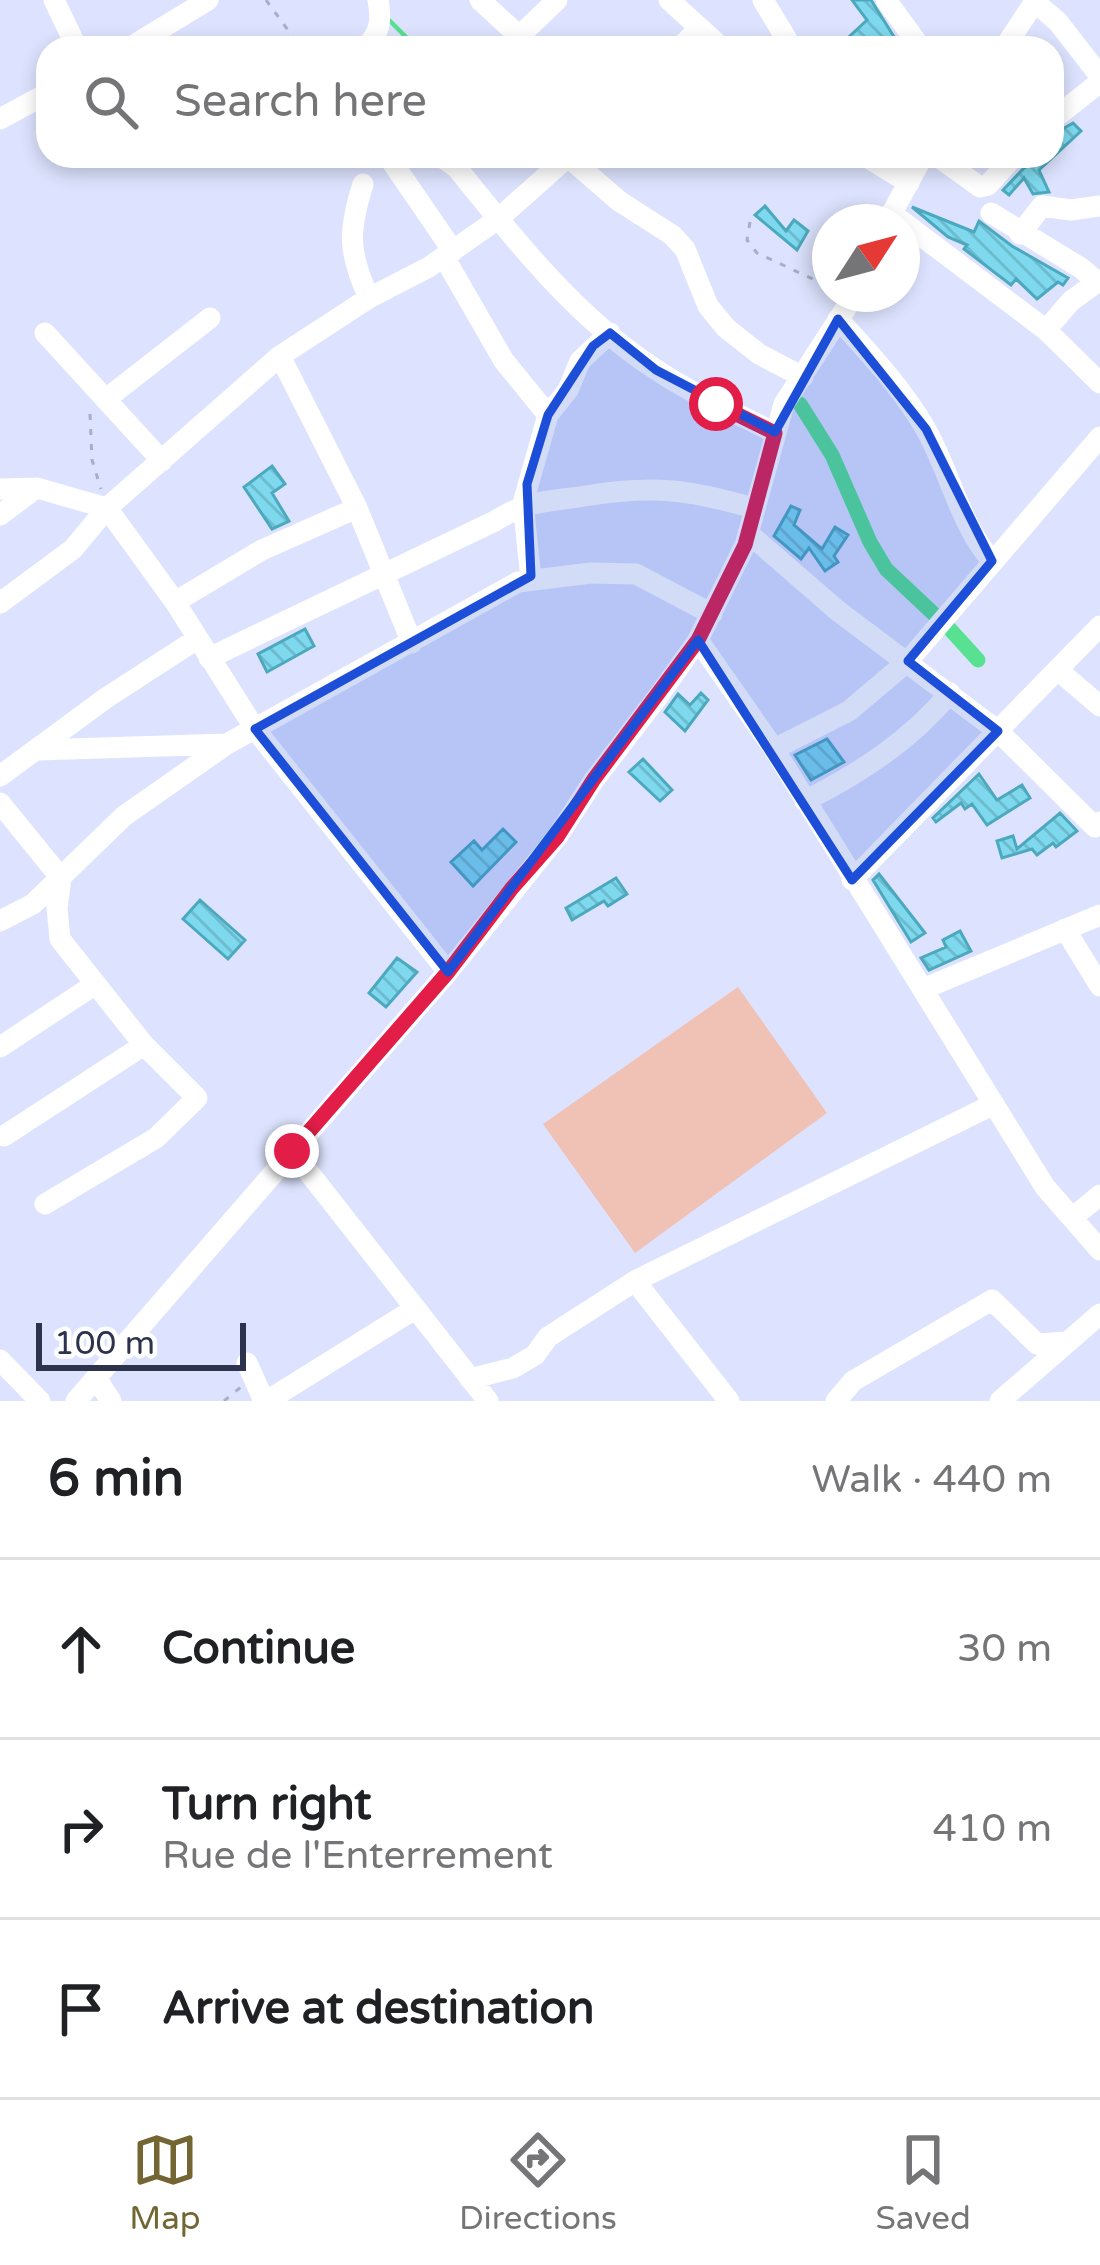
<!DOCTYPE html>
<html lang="en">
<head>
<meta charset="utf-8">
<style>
	body { margin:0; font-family:"Varela Round",sans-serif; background:#f2f2f2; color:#202124 }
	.compass { position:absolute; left:812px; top:204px; width:108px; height:108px; border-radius:50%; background:#fff; box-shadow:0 6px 18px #0003; rotate:54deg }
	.scale { position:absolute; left:36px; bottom:30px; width:210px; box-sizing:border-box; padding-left:12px; border:6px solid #2e334d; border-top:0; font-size:33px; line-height:42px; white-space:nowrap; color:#2e334d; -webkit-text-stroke:9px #fff; paint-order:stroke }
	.stop { position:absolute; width:36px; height:36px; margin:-27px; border:9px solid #e11d48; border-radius:50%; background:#fff }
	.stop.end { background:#e11d48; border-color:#fff; box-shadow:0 3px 12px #0008 }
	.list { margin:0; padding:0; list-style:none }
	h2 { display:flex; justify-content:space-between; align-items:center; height:156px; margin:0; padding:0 48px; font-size:51px }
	h2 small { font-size:39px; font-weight:400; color:#757577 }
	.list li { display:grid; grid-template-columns:78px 1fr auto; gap:36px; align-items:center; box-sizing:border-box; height:180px; padding:0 48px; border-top:3px solid #e0e0e0 }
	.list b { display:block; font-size:45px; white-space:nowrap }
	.list p { margin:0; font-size:39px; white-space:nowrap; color:#757577 }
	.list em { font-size:39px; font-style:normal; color:#757577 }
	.icon { flex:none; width:66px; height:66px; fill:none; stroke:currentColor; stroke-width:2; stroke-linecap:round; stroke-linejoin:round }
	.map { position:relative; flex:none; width:1100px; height:1401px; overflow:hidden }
	.search { position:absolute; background:#fff; box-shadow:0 6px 18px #0003; left:36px; right:36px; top:36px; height:132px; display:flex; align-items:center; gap:30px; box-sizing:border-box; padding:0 42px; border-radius:36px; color:#757577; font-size:45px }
	.sheet { height:696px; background:#fff }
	nav { display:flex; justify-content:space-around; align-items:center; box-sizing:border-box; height:168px; border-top:3px solid #e0e0e0; background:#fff; font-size:33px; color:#757577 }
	nav a { display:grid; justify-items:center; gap:6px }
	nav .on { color:#746633 }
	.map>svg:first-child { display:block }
</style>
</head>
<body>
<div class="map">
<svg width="1100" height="1401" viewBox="0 0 1100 1401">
	<defs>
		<pattern id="building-back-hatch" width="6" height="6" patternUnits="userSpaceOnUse" patternTransform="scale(3)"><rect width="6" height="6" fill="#7ed9ee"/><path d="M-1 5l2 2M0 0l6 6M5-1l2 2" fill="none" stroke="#6dbbce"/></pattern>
	</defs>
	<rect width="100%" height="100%" fill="#dde3fe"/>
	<!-- garden -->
	<path fill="#f0c2b6" d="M738,987L827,1113L635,1253L543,1124Z"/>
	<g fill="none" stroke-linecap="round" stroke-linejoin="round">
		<!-- stream -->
		<path stroke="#57e190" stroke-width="4.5" d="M387,18L417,48"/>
		<!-- canal -->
		<path stroke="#57e190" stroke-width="15" d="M800,404L832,455L870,542L886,569L937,617
			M948,627L978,660"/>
	</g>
	<!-- building -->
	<path fill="url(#building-back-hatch)" stroke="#4ca9bd" stroke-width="3" d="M852,0H871L901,48H876L870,41L862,48H837L867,20Z
		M1073,123L1081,131L1039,170L1049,192L1033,194L1024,178L1009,195L1003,190L1023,169L1041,156H1052V135Z
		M765,206L786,231L794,220L808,231L797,250L755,215Z
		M912,207L974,232L979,221L1012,246L1068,278L1063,285L1058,282L1037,299L1016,279L1011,285L964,249L967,245L948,237Z
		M272,466L285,484L272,493L289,521L272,529L244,487Z
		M791,506L800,510L794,525L822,549L835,527L848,535L834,556L838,562L825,571L809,548L801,559L774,536Z
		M305,629L314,646L267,672L258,654Z
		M701,693L708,700L685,731L665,712L678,694L690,705Z
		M827,739L844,762L811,780L795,755Z
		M643,759L672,790L660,801L629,772Z
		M979,774L997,800L1022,785L1030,798L987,825L972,804L965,809L961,803L936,822L933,818Z
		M1060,813L1077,831L1056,847L1053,843L1037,855L1032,849L1002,858L997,841L1013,836L1017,849Z
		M503,829L516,842L473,886L451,862L474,841L482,850Z
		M879,874L925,933L911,942L873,880Z
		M616,878L627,894L608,906L604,901L572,920L566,908Z
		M200,900L245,940L228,959L183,919Z
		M960,931L971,951L929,970L921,958L946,947L943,940Z
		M397,958L417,972L386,1007L369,993Z"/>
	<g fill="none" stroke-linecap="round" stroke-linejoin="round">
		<!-- path -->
		<path stroke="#a8aec8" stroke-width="3" stroke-dasharray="6 9" stroke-linecap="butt" d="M266,0L301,48
			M750,222L747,240L757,253L830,287
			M90,414L92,460L101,489
			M224,1401L241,1387"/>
		<!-- minor -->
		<path stroke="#fff" stroke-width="21" d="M54,0L77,48
			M480,0L532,48
			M669,0L722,48
			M763,0L792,48
			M886,0L921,48
			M1035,2L1058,22L1100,76
			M129,48L208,0
			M365,48C380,33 382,21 378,0
			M507,48L557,0
			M679,48L700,28
			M1004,48L1036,0
			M0,119L48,93
			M1052,120L1100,82
			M388,156L453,251
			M440,156L457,168C514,239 575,316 652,367C690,393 734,412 775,433
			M567,156L619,201L672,235L685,249L708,306L726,328L759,354L803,377
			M865,156L909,183
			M937,156L980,187L988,185L1014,156
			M363,184C348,232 348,252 369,298
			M891,213L1046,330L1100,383
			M991,213L1081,268L1096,281
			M887,222L923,156
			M1020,234L1042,206L1071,210L1100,206
			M444,257L504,361L548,415
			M838,319C869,353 902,388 925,428C950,471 959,523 992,561
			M1046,330L1071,301L1100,280
			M45,333L162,461
			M280,356L357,508L412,643
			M106,399L210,318
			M0,489L37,488L107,508L175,602L255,729L448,972
			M0,515L36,488
			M748,533L838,611L998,731L1095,827L1100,822
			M531,579L523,503L548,415L568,390L580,361L610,333
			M175,602L262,550L357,508
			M0,603L73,549L107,508L280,356L369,298L429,267L498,219L569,156
			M698,640L774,749L1045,1187L1100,1250
			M209,658L495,521C528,500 547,502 585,496C651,485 688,489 753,508
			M1059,671L1100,706
			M774,749L849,711L908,661L1100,437
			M38,750L227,744
			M0,776L106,698L197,639
			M805,801C860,773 910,741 950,693
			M0,803L61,878L57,908L60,939L144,1045L197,1098L156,1138L45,1204
			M852,880L1100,626
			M0,921L33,904L124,816L227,744L518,582L591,573L636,574L712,614
			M1065,929L1100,986
			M923,989L1100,915
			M0,1047L94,985
			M4,1136L144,1045
			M292,1151L488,1401
			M1072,1218L1100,1195
			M635,1281L729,1401
			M0,1360L40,1401
			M247,1363L264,1401
			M96,1378L111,1401
			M470,1379L513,1368L535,1355L548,1337L635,1281L994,1104
			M76,1401L448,972L557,837L594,780L659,695L698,640L745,545L784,404L855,294
			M267,1401L413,1310
			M836,1401L853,1381L992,1300L1037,1344L1068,1342
			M1000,1401L1100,1314"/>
	</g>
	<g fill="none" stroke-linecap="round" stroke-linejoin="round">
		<!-- route -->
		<path stroke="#e11d48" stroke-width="15" d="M292,1151L448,972L512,888L557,837L594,779L698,640L745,545L775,433L716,404"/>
	</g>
	<!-- marked area -->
	<path fill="#1d4ed8" fill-opacity="0.2" stroke="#1d4ed8" stroke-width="9" stroke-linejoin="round" d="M838,319L926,429L992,561L908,661L998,731L852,880L698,640L448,972L255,729L531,576L527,484L548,415L593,346L610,333L656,370L775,432Z"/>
</svg>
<svg class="compass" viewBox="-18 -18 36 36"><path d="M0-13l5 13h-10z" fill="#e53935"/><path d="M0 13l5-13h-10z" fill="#757577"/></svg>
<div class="scale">100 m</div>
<div class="stop" style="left:716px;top:404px"></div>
<div class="stop end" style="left:292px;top:1151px"></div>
<div class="search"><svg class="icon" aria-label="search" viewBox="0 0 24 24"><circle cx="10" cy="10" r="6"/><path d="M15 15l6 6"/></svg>Search here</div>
</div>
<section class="sheet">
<h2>6 min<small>Walk · 440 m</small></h2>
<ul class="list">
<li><svg class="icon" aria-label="ahead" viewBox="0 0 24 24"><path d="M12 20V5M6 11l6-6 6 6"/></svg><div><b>Continue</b></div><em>30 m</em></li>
<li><svg class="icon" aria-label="right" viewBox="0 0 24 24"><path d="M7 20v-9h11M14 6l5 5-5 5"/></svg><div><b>Turn right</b><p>Rue de l'Enterrement</p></div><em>410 m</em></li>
<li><svg class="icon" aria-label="arrive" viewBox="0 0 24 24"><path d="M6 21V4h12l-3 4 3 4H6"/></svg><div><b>Arrive at destination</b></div></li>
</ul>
</section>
<nav>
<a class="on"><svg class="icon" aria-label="map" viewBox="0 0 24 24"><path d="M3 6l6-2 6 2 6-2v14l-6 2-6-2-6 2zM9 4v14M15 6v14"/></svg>Map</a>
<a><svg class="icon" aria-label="directions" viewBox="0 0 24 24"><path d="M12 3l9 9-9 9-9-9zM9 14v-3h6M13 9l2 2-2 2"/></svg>Directions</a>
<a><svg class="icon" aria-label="saved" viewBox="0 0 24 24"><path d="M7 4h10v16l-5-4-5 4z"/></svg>Saved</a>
</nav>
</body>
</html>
